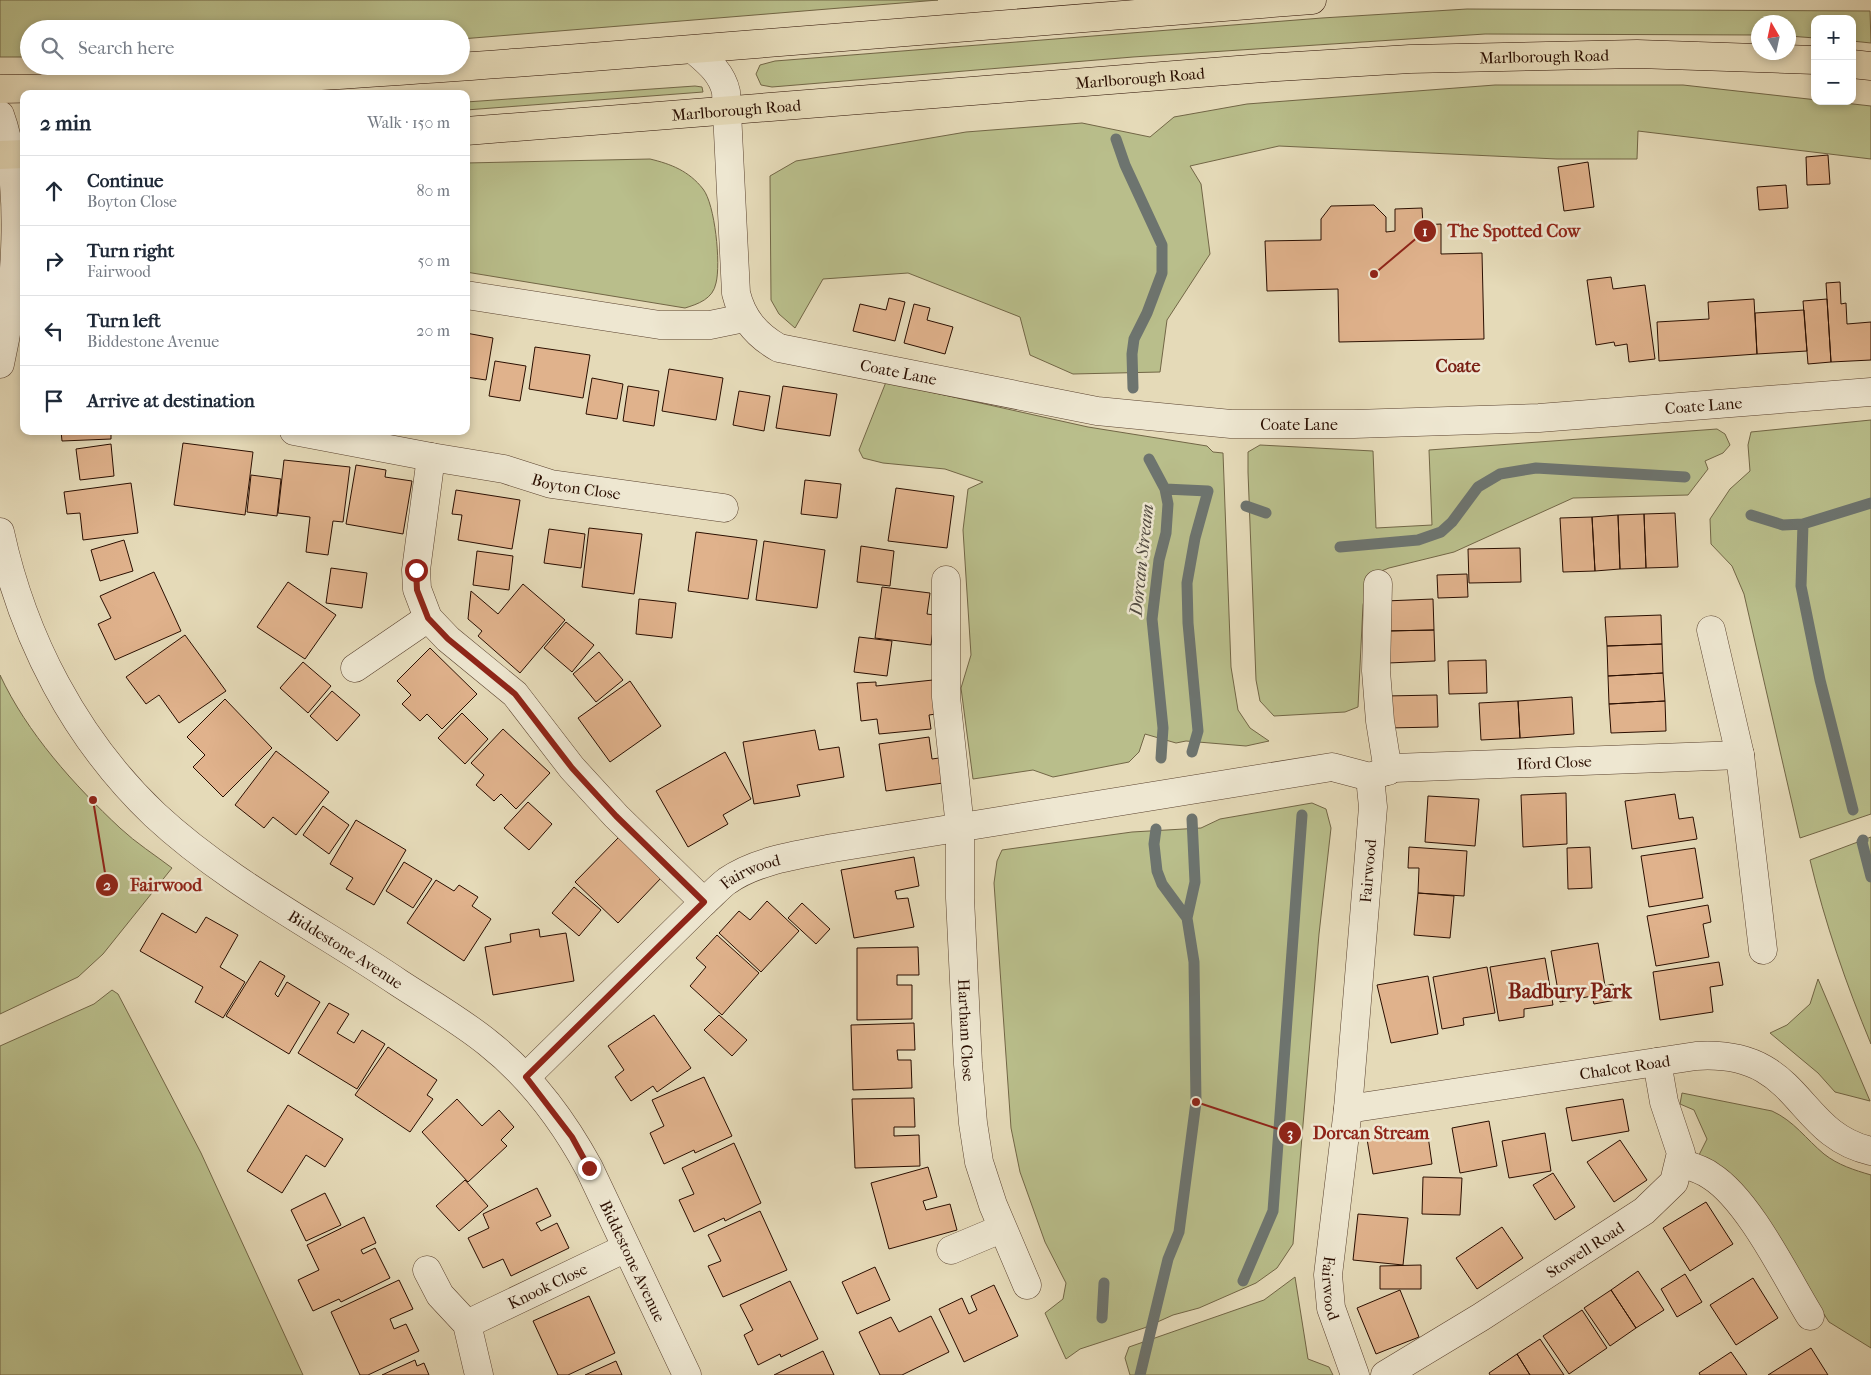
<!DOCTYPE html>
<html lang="en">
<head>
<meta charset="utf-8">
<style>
	body { margin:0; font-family:"IM FELL French Canon",serif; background:#f2f2f3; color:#1f2937 }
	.controls { position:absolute; right:15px; top:15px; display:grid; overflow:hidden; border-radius:10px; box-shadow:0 2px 8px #0003 }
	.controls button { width:45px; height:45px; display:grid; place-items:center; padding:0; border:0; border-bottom:1px solid #e0e1e3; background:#fff; color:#1f2937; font:25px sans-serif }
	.compass { position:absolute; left:1751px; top:15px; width:45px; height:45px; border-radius:50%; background:#fff; box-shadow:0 2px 8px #0003; rotate:351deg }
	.stop { position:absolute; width:15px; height:15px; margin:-11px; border:4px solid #8f2418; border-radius:50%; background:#fff }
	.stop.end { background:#8f2418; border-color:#fff; box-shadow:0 1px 5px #0008 }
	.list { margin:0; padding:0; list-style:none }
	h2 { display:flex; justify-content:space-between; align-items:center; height:65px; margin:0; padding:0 20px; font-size:21px }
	h2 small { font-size:16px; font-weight:400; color:#747a83 }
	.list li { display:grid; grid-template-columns:32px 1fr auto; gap:15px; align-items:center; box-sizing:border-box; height:70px; padding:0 20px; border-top:1px solid #e0e1e3 }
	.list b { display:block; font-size:19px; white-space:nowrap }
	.list p { margin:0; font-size:16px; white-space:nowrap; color:#747a83 }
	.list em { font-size:16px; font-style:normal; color:#747a83 }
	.icon { flex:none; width:28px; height:28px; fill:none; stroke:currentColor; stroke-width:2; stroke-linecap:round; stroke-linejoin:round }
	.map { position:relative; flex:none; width:1871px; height:1375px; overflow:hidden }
	.search { position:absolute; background:#fff; box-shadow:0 2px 8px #0003; left:20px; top:20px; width:450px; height:55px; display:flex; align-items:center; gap:12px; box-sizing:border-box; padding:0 18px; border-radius:28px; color:#747a83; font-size:19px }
	.panel { position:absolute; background:#fff; box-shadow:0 2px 8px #0003; left:20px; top:90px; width:450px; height:345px; border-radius:10px }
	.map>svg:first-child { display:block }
</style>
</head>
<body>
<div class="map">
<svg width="1871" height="1375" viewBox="0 0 1871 1375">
	<rect width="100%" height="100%" fill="#e5dab8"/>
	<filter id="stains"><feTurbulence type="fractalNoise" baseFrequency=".004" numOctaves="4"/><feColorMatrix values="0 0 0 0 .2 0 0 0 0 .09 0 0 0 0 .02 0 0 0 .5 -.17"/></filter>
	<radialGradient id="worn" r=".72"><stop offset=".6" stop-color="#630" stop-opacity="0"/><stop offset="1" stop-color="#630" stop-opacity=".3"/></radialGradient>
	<!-- green -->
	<path fill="#b9be8b" stroke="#726646" d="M0,0H938L461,39V29H29V57H0Z
		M1467,9L1870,11L1871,43L1852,41V19H1815V38L1789,36L1788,22H1758V35L1485,34L1133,57L772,87L761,85L756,74L760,65L775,61L1322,18Z
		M1495,85H1683L1871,106V159L1638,131L1637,159H1557L1279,146L1190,166L1201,184L1210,254L1167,320L1160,372L1073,374L1030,355L1020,317L908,273L823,279L795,328L779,314L771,300L770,176L796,161L966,132L1082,123L1150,137L1174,117L1247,104Z
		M695,86L702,87L703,92L466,110V102Z
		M650,159C671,164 689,171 703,189C715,204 721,264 716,283C713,299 698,304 685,308L466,272V163Z
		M886,382L1088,427L1207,446L1213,452L1223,453L1231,667L1238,710L1250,728L1269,741L1246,746L1186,741L1176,743L1145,734L1139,752L1129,762L1053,777L1033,770L973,779L961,688L971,655L963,530L968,489L983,482L945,469L883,463L863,458L859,450Z
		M1871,420V814L1800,838L1744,594L1732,566L1711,544L1710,519L1730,489L1750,471L1748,445L1751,432Z
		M1717,429L1725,434L1730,445L1723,453L1705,461L1708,469L1688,495L1573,498L1454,552L1389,568L1369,576L1363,605L1358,707L1345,712L1274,716L1260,701L1256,680L1248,472V452L1260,445L1373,451L1376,528L1432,525L1429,450Z
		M0,675C27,733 74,785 120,828C136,843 155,855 172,868L103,954L78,977L0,1014Z
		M1312,803L1326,809L1331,828L1319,934L1293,1244L1277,1268L1256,1283L1199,1308L1173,1315L1144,1328L1080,1349L1066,1359L1045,1313L1063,1299L1066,1283L1045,1242L1020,1172L1011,1128L994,883L997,861L1002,850L1132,832L1201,828L1220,819Z
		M1871,837V1044C1846,984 1825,923 1810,860Z
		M1818,979L1870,1101L1835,1092L1818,1073L1770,1033L1787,1025L1810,1004Z
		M112,990L118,994L201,1153L303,1375H0V1046L94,1004Z
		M1682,1093L1772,1111C1794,1121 1806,1139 1824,1154C1838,1165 1854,1170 1871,1175V1348L1829,1322L1739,1182L1729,1172L1699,1155L1707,1139L1694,1110L1680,1104Z
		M1295,1277L1308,1359L1329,1367L1333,1375H1130L1125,1358L1129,1347L1264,1300Z"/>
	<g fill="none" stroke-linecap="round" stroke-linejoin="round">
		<!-- stream -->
		<path stroke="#6d746f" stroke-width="11" d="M1116,139L1125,165L1162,245V273L1147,313L1134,339L1132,354L1133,388
			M1149,459L1165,489L1168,504L1166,533L1159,560L1152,619L1163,728L1161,758
			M1165,489L1208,491L1195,538L1187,583L1188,623L1198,731L1192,752
			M1246,506L1266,513
			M1751,515L1783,525L1803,524L1871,503
			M1803,524L1801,586L1820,680L1853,810
			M1340,547L1418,540L1441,532L1452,522L1478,487L1500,474L1536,468L1685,477
			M1863,840L1862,842L1871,877
			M1187,918L1195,882L1192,819
			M1243,1281L1273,1211L1302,815
			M1102,1318L1104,1283
			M1140,1375L1168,1259L1179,1232L1196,1102L1194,962L1187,918L1162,884L1157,871L1154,844L1156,829"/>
	</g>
	<!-- building -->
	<path fill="#e0b28c" stroke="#2a0e00" d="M1828,155L1830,184L1807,185L1806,157Z
		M1588,162L1594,207L1564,211L1558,167Z
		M1786,185L1788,208L1759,210L1757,187Z
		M1374,205L1386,217V232L1395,231V209L1422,208L1423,225L1441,224V254L1482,253L1484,339L1339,342L1338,289L1267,291L1265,241L1321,240V219L1331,206Z
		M1611,277L1613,289L1645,285L1655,359L1629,362L1627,344L1615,346L1614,342L1596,345L1587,280Z
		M1840,282L1841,304L1846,303L1847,324L1871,322V360L1831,362L1826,283Z
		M889,298L905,302L895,341L853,331L860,304L886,310Z
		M1754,299L1757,354L1659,361L1657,322L1709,319L1708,302Z
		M1827,299L1831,362L1808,364L1803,301Z
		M914,304L930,308L927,320L953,327L945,354L904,343Z
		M1804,310L1807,351L1757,354L1755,313Z
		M466,333L493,338L486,380L466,377Z
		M535,347L590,355L583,398L529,389Z
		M495,361L526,366L520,401L489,396Z
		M669,369L723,378L716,420L662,411Z
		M592,378L623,384L617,419L586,414Z
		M628,386L659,391L654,426L623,421Z
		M783,386L837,394L830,436L776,428Z
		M739,391L770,396L764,431L733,425Z
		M61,431H111V439L62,441Z
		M183,443L253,452L245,515L174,505Z
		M111,444L114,476L80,480L76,449Z
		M284,460L350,467L343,522L333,521L328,555L306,552L310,517L278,513Z
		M356,465L386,470L385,477L412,481L403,534L346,524Z
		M251,475L281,479L277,516L247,512Z
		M805,480L841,484L837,518L801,514Z
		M131,483L138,533L83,540L80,513L67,514L64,492Z
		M896,488L954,496L947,548L888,541Z
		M456,490L520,500L512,549L458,540L462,515L452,514Z
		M1675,513L1678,567L1646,568L1644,514Z
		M1644,514L1646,568L1620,569L1618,515Z
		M1618,515L1620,569L1595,571L1592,517Z
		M1592,517L1595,571L1563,572L1560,518Z
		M589,528L642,534L634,594L582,587Z
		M549,529L585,534L581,568L544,563Z
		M696,532L757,540L748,599L688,591Z
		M124,540L133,571L100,581L91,550Z
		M764,541L825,550L817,608L756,600Z
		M861,546L894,551L890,586L857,582Z
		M1520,548L1521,582L1469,583L1468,549Z
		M477,551L513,556L509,590L473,585Z
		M331,568L367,573L362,608L326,603Z
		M154,572L181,631L115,660L98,624L111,618L100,596Z
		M1467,574L1468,597L1438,598L1437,575Z
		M288,582L336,615L305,659L257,627Z
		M523,584L565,620L520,673L478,636L482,631L468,619L471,591L498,614Z
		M882,587L930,593L927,614L935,615L931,645L875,638Z
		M639,599L676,603L672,638L636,634Z
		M1433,599L1434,630L1387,631L1385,601Z
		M1661,615L1662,644L1607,646L1605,617Z
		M566,622L594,645L572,672L544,648Z
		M1434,630L1435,661L1388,663L1387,631Z
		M185,635L226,691L179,723L159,695L146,704L126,677Z
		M859,637L892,641L887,676L854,672Z
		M1662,644L1663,673L1608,676L1607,646Z
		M430,648L477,694L442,729L427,714L420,721L402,704L411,695L397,681Z
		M599,652L623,680L596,702L573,674Z
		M1486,660L1487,693L1449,694L1448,661Z
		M303,662L331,686L308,713L280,688Z
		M1663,673L1665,701L1609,704L1608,676Z
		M933,680L936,714L929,715L931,729L879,734L877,719L861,721L857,683L876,682V686Z
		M630,681L661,726L610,762L578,718Z
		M332,691L360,715L337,741L310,716Z
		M1437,695L1438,727L1387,728L1386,696Z
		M1572,697L1574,734L1520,738L1518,701Z
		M225,699L272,748L223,797L193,767L205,755L187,737Z
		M1518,701L1520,738L1481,740L1479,703Z
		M1665,701L1666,731L1611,733L1609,704Z
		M462,713L488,739L465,764L438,738Z
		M503,729L550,773L516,809L501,794L494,801L476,785L484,775L471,763Z
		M815,730L819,750L839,747L844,777L797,785L800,796L754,804L743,742Z
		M929,737L932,759L939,758L943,783L886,791L879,744Z
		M276,751L329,792L296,835L273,817L264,828L235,805Z
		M725,752L751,799L723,815L728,824L688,847L656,791Z
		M1566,793L1567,844L1523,847L1521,795Z
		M1675,794L1679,819L1693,817L1697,839L1632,849L1625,801Z
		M1428,796L1479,799L1475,846L1425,842Z
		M528,802L552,824L529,850L504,828Z
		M323,806L349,825L329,854L303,835Z
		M356,820L406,850L374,905L346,889L353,878L330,864Z
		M620,836L662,877L618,923L575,882Z
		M1409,847L1467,851L1464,896L1418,893L1419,868H1408Z
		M1590,847L1592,888L1568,889L1567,848Z
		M1695,848L1703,898L1649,907L1641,856Z
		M914,857L919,886L895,891L897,899L908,898L914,927L854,938L841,870Z
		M404,862L432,879L413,908L386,891Z
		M436,880L454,891L459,885L478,897L472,906L491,919L464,961L407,923Z
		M574,887L601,910L579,936L552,913Z
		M1418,893L1454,896L1450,938L1414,935Z
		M767,901L799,931L761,972L719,933L739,911L750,920Z
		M802,903L830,929L816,944L788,918Z
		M1708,905L1711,922L1703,924L1709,957L1656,966L1647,916Z
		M162,913L196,933L206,917L238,935L220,967L245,982L223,1018L195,1002L203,987L140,951Z
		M539,929L540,937L566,933L574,981L493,995L485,947L511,942L510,934Z
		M717,935L759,973L722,1015L690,986L706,967L696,958Z
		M1598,943L1605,986L1613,984L1616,1000L1594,1004L1592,996L1560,1002L1551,951Z
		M918,947L919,975H897V985H912V1019L857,1020V948Z
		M1545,958L1553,1005L1524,1009V1017L1499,1021L1490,967Z
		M260,961L285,976L275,994L278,997L287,982L320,1002L289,1054L226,1016Z
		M1719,962L1723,985L1710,987L1713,1012L1660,1020L1653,972Z
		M1487,967L1495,1013L1463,1018L1464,1025L1442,1029L1433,977Z
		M1428,976L1438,1034L1391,1043L1377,985Z
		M329,1003L349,1014L337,1033L354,1043L362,1030L385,1044L357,1089L298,1053Z
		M654,1015L691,1068L657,1092L653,1086L631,1101L615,1077L624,1070L608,1046Z
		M719,1015L747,1040L732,1056L704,1030Z
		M914,1023L915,1050H897L898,1060H911L912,1088L853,1090L851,1025Z
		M388,1047L437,1080L427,1095L433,1099L410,1132L355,1095Z
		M704,1077L732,1136L695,1153L694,1150L664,1164L650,1133L664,1126L652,1100Z
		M914,1098L915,1127H894V1136L919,1135L920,1166L855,1168L852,1099Z
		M457,1099L482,1126L499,1110L514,1127L501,1140L507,1146L468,1182L422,1132Z
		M1623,1099L1629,1131L1572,1141L1566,1108Z
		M288,1105L343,1139L325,1167L306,1155L282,1193L247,1171Z
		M1489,1121L1497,1166L1460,1173L1452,1128Z
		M1427,1129L1432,1164L1373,1174L1367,1139Z
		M1545,1133L1551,1171L1509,1178L1502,1141Z
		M1620,1140L1647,1180L1614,1202L1587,1162Z
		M734,1143L761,1203L725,1221L724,1218L694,1232L679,1200L694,1194L682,1168Z
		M928,1167L937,1197L923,1201L926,1210L950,1204L957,1230L889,1249L871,1183Z
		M1553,1173L1575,1207L1555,1220L1533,1185Z
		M1423,1177L1462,1178L1460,1215L1422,1214Z
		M465,1180L488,1206L459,1231L436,1206Z
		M537,1188L551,1216L536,1223L541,1231L557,1223L569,1248L511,1276L503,1259L483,1268L468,1238L489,1228L483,1214Z
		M325,1193L341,1225L306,1241L291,1210Z
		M1706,1202L1733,1244L1690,1271L1663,1228Z
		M760,1211L787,1270L723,1297L708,1266L721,1261L708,1235Z
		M1358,1214L1408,1218L1403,1265L1353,1260Z
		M364,1217L376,1243L361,1250L363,1254L375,1248L390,1278L341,1302L339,1299L313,1311L298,1280L319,1270L307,1245Z
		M1502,1227L1523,1258L1477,1289L1456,1258Z
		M1421,1265V1289H1380V1266Z
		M875,1267L890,1300L857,1314L842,1282Z
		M1638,1271L1664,1310L1636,1328L1611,1290Z
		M1685,1274L1702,1302L1677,1317L1661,1289Z
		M1753,1278L1778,1318L1736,1345L1710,1305Z
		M399,1280L413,1309L390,1319L394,1329L406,1324L419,1351L368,1375H360L331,1312Z
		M790,1281L818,1339L781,1357L780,1354L758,1365L744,1335L753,1330L740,1305Z
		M994,1285L1018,1336L964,1362L939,1309L962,1298L969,1314L977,1310L971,1296Z
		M1400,1290L1419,1337L1376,1354L1357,1308Z
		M1611,1290L1636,1328L1610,1346L1584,1308Z
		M589,1296L615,1353L568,1375H558L533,1321Z
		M1582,1310L1607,1348L1569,1374L1543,1336Z
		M931,1316L949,1352L902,1375H880L859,1332L891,1317L899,1332Z
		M1540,1339L1564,1375H1530L1517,1354Z
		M1811,1348L1828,1375H1768Z
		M823,1351L834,1375H774Z
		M1731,1352L1747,1375H1700L1699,1373Z
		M1517,1354L1530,1375H1490L1489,1373Z
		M415,1360L417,1366L424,1363L429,1375H382Z
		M616,1361L622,1375H585Z"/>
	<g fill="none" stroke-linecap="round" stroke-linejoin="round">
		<defs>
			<g id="minor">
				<path id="s1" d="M694,50C708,62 722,73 726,92L736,293C742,318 756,335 779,348L1097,411L1231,424H1354L1539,418L1871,392"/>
				<path d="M0,115C25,184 16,294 0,364"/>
				<path d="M466,295L660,325H710L744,318"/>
				<path d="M294,431L431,457"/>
				<path id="s2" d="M0,532C23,638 75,739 155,815C227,882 318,928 399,983C428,1002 461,1021 488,1043C531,1077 563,1120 589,1168L687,1375"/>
				<path id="s3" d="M946,580V697L960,827V898L968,1064L973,1123L979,1162L993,1205L1027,1285"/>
				<path d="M1378,584L1376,671L1380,721L1388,771"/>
				<path d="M1711,630L1740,755L1763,950"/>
				<path d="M355,668L428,618"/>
				<path id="s4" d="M1370,777L1394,768L1740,755"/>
				<path id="s5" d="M704,902L616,816L572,768L515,694L448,639L428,618L417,589L416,570L431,457L504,469L551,484L724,508"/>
				<path id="s6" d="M526,1077L704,902C712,895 719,887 727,881C757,860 798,855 833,848L1332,767L1370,777L1373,807L1364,917L1348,1109L1328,1275L1331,1308L1355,1375"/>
				<path id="s7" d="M1348,1109L1696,1056C1802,1049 1794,1134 1871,1151"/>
				<path d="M1680,1163C1690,1166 1702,1169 1711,1176C1749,1200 1786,1277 1810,1316"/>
				<path d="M951,1250L1001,1229"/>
				<path d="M427,1270L440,1295L467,1324L479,1375"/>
				<path id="s8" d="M467,1324L626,1248"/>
				<path id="s9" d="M1385,1375L1481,1317L1644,1211L1674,1182L1681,1153L1664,1102L1657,1062"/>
			</g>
			<g id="major">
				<path d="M1852,64L1871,66"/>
				<path d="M0,89C181,87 361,74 541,61C798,42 1055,21 1312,0"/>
				<path id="s10" d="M466,131L1263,68L1410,59L1637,54L1815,60"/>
				<path d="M0,155L24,154"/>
			</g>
		</defs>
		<!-- minor casing -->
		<use href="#minor" stroke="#59412e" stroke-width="29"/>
		<!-- major casing -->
		<use href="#major" stroke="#2a0e00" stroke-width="29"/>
		<!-- minor -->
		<use href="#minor" stroke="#eee7d1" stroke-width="28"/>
		<!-- major -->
		<use href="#major" stroke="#e5dab8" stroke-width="28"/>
	</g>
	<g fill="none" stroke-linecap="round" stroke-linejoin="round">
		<!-- route -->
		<path stroke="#8f2418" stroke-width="6" d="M416,570L417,590L428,618L448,639L515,694L572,768L616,816L704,902L526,1077L572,1137L589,1168"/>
	</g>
	<g text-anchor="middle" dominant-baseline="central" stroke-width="5" stroke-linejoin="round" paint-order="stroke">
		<!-- street labels -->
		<g font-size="16" fill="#2a0e00" stroke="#eee7d1">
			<text stroke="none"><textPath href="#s10" startOffset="1081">Marlborough Road</textPath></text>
			<text stroke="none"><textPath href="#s10" startOffset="676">Marlborough Road</textPath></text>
			<text stroke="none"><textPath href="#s10" startOffset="271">Marlborough Road</textPath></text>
			<text stroke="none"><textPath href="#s1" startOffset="449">Coate Lane</textPath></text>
			<text stroke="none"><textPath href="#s1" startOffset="1259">Coate Lane</textPath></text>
			<text stroke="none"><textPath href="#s1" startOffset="854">Coate Lane</textPath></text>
			<text stroke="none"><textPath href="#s5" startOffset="710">Boyton Close</textPath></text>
			<text stroke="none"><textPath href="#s4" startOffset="186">Iford Close</textPath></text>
			<text transform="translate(1368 871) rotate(-85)">Fairwood</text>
			<text stroke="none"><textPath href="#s6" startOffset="306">Fairwood</textPath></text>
			<text stroke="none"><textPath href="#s2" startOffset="561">Biddestone Avenue</textPath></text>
			<text stroke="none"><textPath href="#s3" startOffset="451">Hartham Close</textPath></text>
			<text stroke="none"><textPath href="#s7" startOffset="280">Chalcot Road</textPath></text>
			<text stroke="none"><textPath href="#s9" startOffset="236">Stowell Road</textPath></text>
			<text stroke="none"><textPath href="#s2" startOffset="996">Biddestone Avenue</textPath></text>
			<text stroke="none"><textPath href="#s8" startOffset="89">Knook Close</textPath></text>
			<text stroke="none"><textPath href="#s6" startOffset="1451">Fairwood</textPath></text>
		</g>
		<!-- neighbourhood labels -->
		<g font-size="18" font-weight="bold" fill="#7a1f14" stroke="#eee7d1">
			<text x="1458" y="366">Coate</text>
		</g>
		<!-- water labels -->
		<g font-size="18" font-style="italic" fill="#514a41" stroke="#eee7d1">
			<text transform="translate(1142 560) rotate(-84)">Dorcan Stream</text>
		</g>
		<!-- district labels -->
		<g font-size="21" font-weight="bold" fill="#7a1f14" stroke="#eee7d1">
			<text x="1570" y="991">Badbury Park</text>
		</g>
	</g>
	<!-- callouts -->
	<path fill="none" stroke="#8f2418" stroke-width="2" d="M1374 274L1425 231M93 800L107 885M1196 1102L1290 1133"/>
	<g fill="#8f2418" stroke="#eee7d1" stroke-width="2">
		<circle cx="1374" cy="274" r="5"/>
		<circle cx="93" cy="800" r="5"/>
		<circle cx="1196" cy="1102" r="5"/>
		<circle cx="1425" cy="231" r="12"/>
		<circle cx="107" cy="885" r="12"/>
		<circle cx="1290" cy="1133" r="12"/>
	</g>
	<g font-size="15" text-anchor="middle" font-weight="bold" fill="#fff">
		<text x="1425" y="236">1</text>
		<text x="107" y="890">2</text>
		<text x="1290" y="1138">3</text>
	</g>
	<g font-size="18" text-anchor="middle" font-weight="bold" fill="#8f2418" stroke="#eee7d1" stroke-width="5" stroke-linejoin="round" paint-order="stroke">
		<text x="1514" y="237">The Spotted Cow</text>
		<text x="166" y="891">Fairwood</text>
		<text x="1371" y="1139">Dorcan Stream</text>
	</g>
	<rect width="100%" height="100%" filter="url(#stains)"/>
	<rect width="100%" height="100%" fill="url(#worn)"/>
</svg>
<div class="controls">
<button>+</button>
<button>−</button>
</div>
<svg class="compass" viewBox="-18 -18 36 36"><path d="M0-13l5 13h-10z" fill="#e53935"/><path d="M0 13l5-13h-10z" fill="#747a83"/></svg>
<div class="stop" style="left:416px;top:570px"></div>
<div class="stop end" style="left:589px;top:1168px"></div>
<div class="search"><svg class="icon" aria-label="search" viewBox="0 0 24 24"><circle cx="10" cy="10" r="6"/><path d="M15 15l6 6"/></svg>Search here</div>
<section class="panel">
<h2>2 min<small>Walk · 150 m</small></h2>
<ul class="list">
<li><svg class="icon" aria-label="ahead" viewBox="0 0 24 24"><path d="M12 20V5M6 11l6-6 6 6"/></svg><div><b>Continue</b><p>Boyton Close</p></div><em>80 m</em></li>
<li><svg class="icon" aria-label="right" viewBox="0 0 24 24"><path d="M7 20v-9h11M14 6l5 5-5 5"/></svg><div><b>Turn right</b><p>Fairwood</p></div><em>50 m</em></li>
<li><svg class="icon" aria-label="left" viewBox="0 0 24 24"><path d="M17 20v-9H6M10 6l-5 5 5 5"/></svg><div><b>Turn left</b><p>Biddestone Avenue</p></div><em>20 m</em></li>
<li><svg class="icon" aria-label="arrive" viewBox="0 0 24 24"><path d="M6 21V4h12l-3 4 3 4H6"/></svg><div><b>Arrive at destination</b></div></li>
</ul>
</section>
</div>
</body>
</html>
